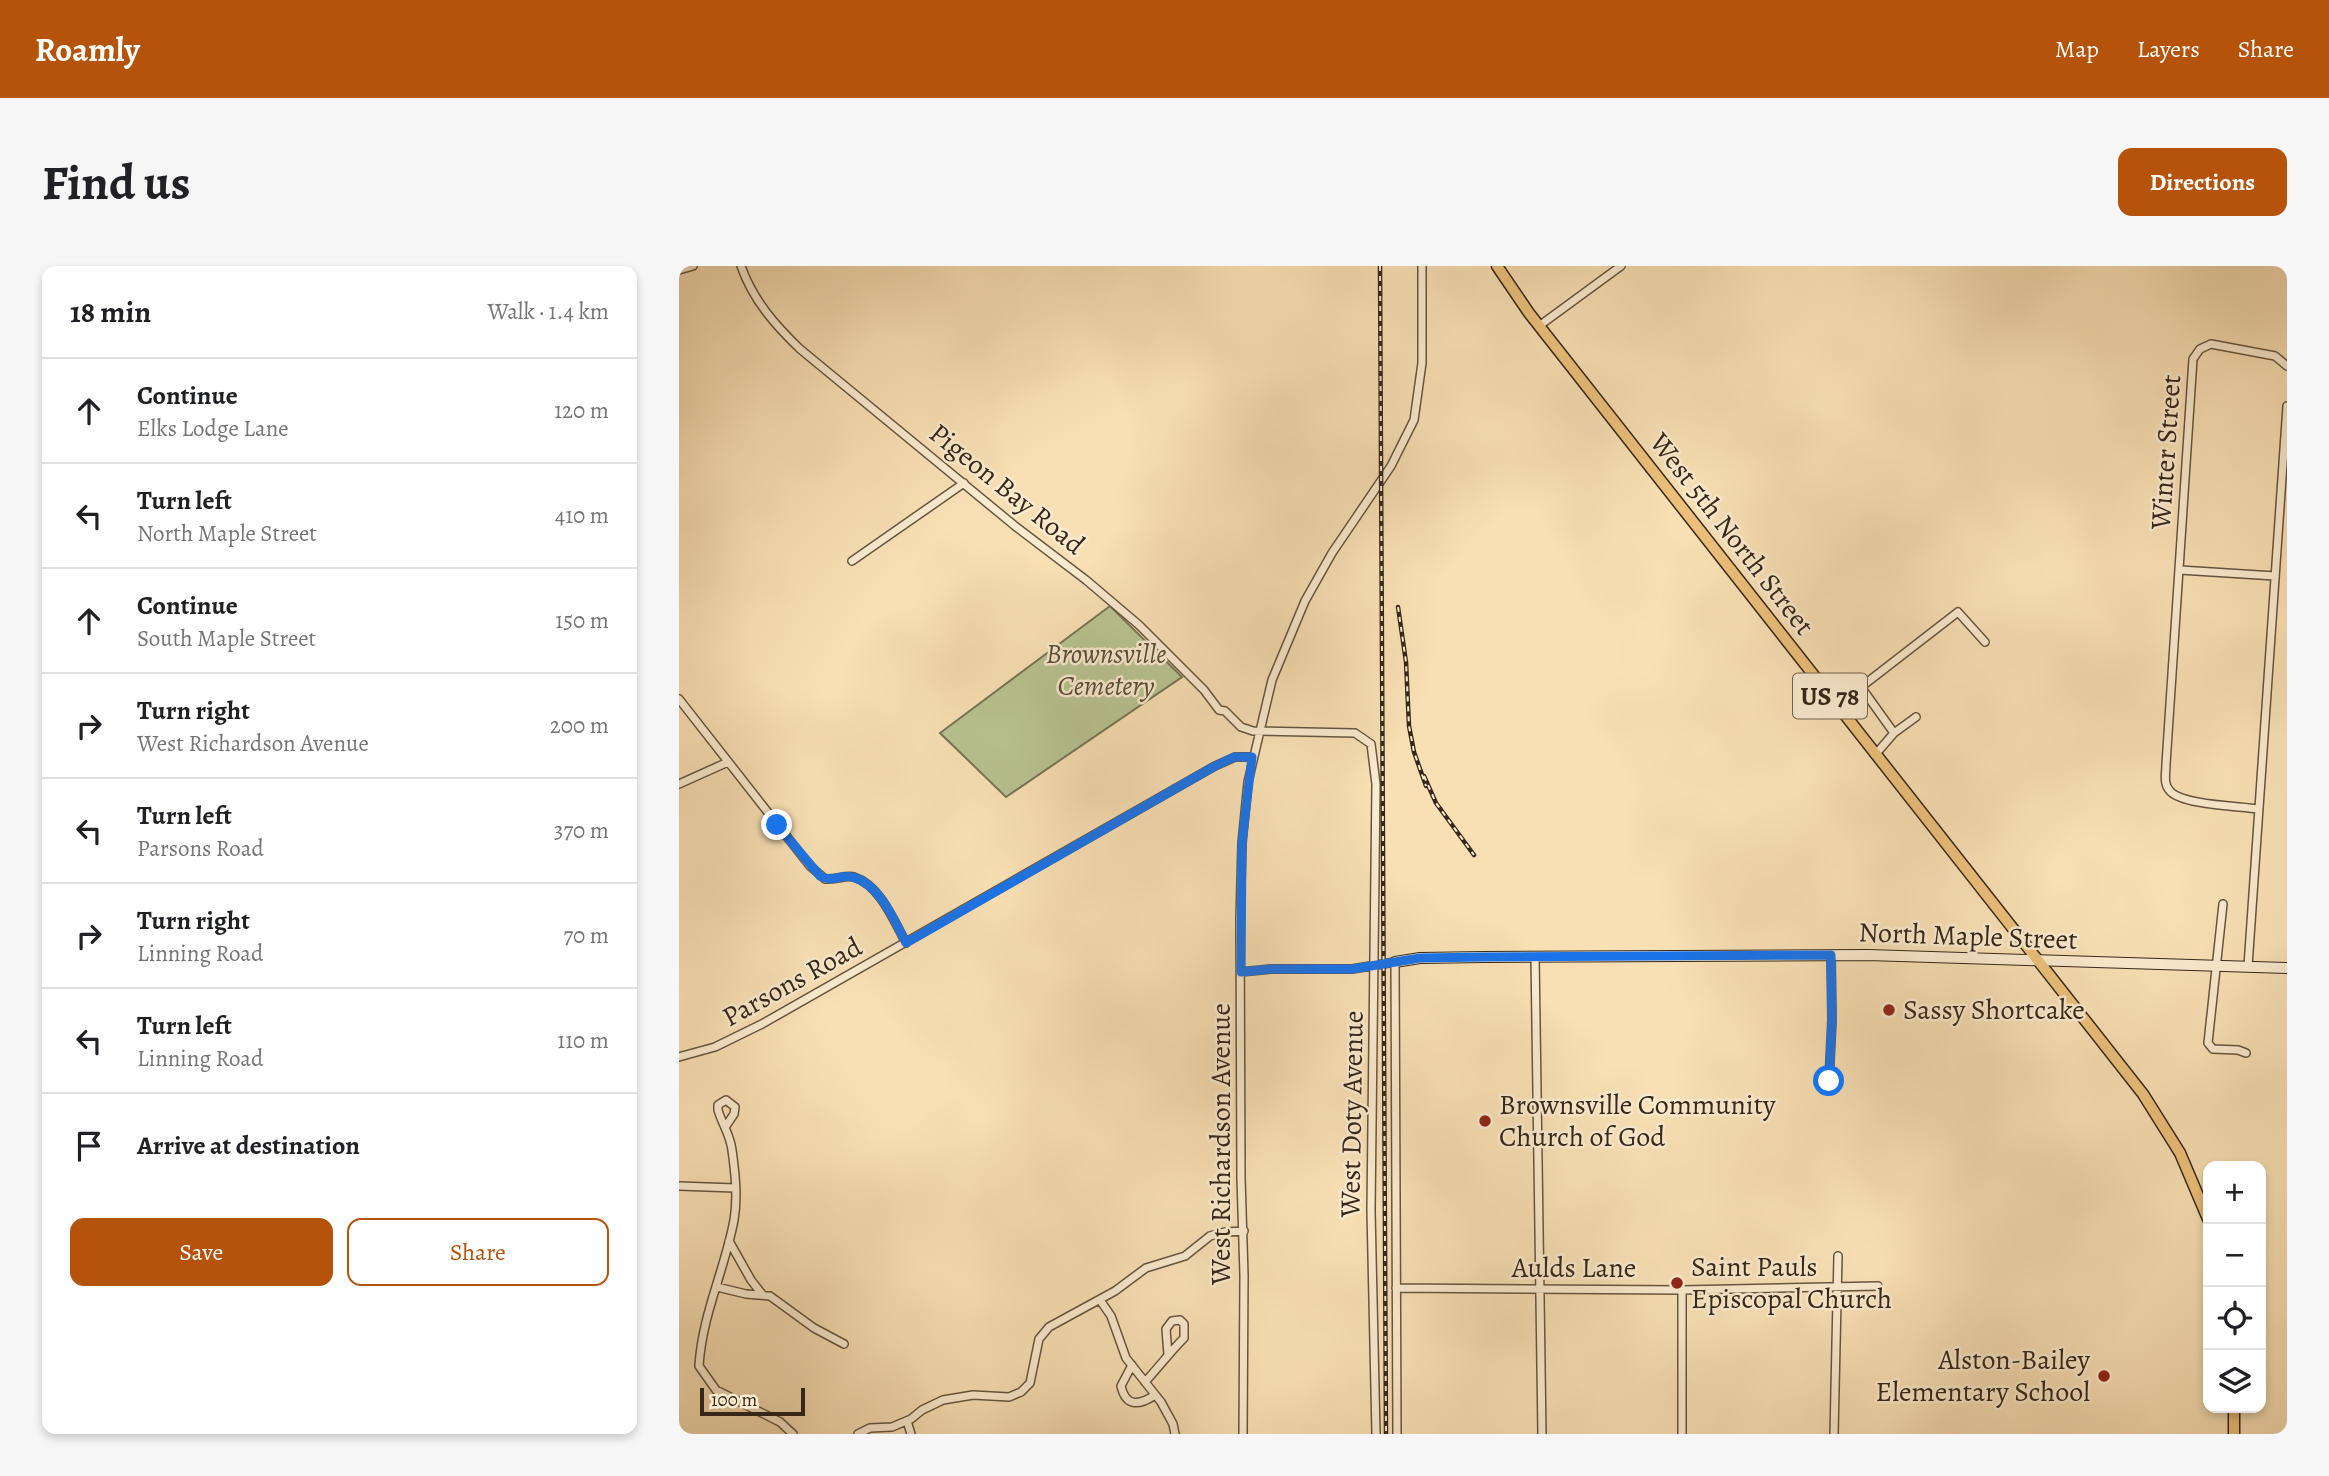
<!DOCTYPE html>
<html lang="en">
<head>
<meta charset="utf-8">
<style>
	body { margin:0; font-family:Alegreya,serif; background:#f6f6f6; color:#202124 }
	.controls { position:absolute; right:21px; bottom:21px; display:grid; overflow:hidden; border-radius:14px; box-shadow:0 4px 10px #0003 }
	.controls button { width:63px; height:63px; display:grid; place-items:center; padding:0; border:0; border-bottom:2px solid #e0e0e0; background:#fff; color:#202124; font:35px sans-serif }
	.scale { position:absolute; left:21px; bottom:18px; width:105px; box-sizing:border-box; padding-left:7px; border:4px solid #362719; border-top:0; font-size:19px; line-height:24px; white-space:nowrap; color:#362719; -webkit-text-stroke:5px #faeace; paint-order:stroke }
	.stop { position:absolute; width:21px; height:21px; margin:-16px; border:5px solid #1a73e8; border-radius:50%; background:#fff }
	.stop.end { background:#1a73e8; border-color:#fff; box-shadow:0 2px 7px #0008 }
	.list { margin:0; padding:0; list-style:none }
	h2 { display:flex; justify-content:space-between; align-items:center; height:91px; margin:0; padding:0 28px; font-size:30px }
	h2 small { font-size:23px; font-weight:400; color:#757577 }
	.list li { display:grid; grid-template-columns:46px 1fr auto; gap:21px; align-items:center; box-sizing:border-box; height:105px; padding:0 28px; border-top:2px solid #e0e0e0 }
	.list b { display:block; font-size:26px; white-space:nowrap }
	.list p { margin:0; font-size:23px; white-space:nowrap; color:#757577 }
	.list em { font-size:23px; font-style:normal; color:#757577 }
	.actions { display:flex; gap:14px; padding:21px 28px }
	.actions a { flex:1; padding:16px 0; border:2px solid #b45309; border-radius:14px; text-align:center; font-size:24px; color:#b45309 }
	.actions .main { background:#b45309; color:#fff }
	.icon { flex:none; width:38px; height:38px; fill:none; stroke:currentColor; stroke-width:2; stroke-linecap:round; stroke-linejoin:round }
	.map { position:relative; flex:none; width:1608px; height:1168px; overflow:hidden; border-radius:14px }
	header { display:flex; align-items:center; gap:42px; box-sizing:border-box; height:98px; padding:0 35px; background:#b45309; color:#fff }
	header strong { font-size:33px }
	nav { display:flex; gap:38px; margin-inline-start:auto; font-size:24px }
	.intro { display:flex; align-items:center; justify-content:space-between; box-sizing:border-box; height:168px; padding:0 42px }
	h1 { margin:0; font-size:49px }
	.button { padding:18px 32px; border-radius:14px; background:#b45309; color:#fff; font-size:24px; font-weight:700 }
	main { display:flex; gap:42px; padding:0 42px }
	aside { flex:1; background:#fff; border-radius:14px; box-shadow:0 4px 10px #0003 }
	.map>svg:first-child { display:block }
</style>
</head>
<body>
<header>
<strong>Roamly</strong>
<nav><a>Map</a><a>Layers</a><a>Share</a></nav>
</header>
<div class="intro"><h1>Find us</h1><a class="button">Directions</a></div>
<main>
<aside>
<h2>18 min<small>Walk · 1.4 km</small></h2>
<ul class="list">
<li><svg class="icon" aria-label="ahead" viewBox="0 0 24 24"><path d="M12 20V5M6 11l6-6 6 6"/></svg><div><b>Continue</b><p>Elks Lodge Lane</p></div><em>120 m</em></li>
<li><svg class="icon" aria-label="left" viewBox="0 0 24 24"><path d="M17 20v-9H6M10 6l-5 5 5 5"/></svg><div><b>Turn left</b><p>North Maple Street</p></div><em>410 m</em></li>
<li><svg class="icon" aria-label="ahead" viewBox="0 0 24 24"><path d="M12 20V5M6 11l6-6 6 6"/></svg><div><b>Continue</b><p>South Maple Street</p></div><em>150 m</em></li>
<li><svg class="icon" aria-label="right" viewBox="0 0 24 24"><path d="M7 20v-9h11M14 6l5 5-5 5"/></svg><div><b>Turn right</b><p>West Richardson Avenue</p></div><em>200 m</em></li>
<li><svg class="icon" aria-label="left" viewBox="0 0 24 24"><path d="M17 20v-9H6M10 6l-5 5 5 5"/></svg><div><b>Turn left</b><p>Parsons Road</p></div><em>370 m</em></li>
<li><svg class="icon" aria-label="right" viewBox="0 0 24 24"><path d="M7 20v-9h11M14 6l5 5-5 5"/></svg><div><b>Turn right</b><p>Linning Road</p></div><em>70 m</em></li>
<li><svg class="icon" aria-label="left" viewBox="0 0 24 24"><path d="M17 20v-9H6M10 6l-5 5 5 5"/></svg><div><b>Turn left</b><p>Linning Road</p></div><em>110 m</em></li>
<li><svg class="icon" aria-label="arrive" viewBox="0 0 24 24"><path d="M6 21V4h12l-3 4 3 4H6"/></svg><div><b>Arrive at destination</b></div></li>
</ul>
<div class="actions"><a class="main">Save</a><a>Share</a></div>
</aside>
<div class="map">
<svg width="1608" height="1168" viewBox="0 0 1608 1168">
	<rect width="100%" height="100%" fill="#f8dfb4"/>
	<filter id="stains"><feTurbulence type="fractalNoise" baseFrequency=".00286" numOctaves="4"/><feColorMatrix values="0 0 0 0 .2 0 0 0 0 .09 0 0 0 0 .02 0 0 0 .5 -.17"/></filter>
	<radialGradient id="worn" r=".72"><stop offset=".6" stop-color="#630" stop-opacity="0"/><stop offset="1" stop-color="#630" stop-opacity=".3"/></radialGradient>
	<!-- green -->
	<path fill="#b8c391" stroke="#777555" stroke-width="2" d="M431,340L503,411L327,531L261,467Z"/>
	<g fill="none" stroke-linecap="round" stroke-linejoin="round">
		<defs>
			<path id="street" d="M62,0C74,34 96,59 121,83L336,260L407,314L460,359L525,424L540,444L546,445L562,461L574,465L676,467L692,478L697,518L692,944L697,1168
				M0,4L14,0
				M860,60L942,0
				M173,295L285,217
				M1501,304L1596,310
				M0,433L131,600L146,613C156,614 166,609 175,611C201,619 215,655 227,677
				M1215,467L1182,421L1279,346L1306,376
				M1196,489L1215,467L1237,451
				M0,518L49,496
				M1579,543C1560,540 1503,539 1491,525C1484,518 1487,507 1487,498L1514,93L1521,83L1532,78L1596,90L1608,100
				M1544,638L1529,777L1534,783L1559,784L1567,787
				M856,690L863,1168
				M1569,700L1608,140
				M562,706L592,703H673L716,696L718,1168
				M0,791L36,781L83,758L536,500L556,491H573
				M1150,815L1153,754L1152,689
				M47,860L55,848L56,841L47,834L39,839V844C43,858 51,868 53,884C56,906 59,931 55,954C46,1003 23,1049 20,1100L37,1124L101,1156L114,1168
				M0,920L56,922
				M50,975L72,1014L83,1028
				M38,1021L67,1028L91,1030L135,1062L165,1078
				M717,1022L1003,1024L1199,1020
				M1003,1024V1168
				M421,1034L432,1050L447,1092L482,1136L494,1158L496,1168
				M453,1099L442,1120C447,1142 461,1139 476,1129
				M466,1116C480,1101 491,1086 505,1072V1058L501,1054L493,1055L487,1063L489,1089
				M228,1155L232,1168
				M179,1168L191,1162L213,1161L232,1153L243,1144L264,1134L294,1129L330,1131L342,1126L351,1117L360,1073L370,1061L436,1025L467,1002L506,990L531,970L546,966L565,965
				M564,1168L565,1009L562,912L561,653L563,577L569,516L593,414L626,335L653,287L712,200L735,154L743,97V0
				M1155,1168L1159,990"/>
			<path id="secondary" d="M716,696L741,692L805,691L1189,689L1608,702"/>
			<path id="primary" d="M818,0L850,47L1464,828L1501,887L1529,953
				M1555,1142V1168"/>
		</defs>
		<!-- street casing -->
		<use href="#street" stroke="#665540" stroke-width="10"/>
		<!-- secondary casing -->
		<use href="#secondary" stroke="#362719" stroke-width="12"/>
		<!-- primary casing -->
		<use href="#primary" stroke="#362719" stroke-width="13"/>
		<!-- street -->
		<use href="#street" stroke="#faeace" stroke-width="7"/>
		<!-- secondary -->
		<use href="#secondary" stroke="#faeace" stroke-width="10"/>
		<!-- primary -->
		<use href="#primary" stroke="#ecc07a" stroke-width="10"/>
		<defs>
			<path id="rail" d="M701,0L707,1168
				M719,341L727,396L730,460L735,486L747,520
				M745,510L757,537L795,589"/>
		</defs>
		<!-- rail casing -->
		<use href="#rail" stroke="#362719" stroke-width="4.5"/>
		<!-- rail -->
		<use href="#rail" stroke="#faeace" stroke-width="2" stroke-dasharray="5" stroke-linecap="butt"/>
	</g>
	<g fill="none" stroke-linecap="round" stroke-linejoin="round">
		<!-- route -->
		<path stroke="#1a73e8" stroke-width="9" d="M98,559L141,610C153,617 161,608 173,611C200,617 216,655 227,677L536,500L555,491H573L563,577L562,706L592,703H673L741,692L805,691L1152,689L1153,754L1150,815"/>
	</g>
	<!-- markers -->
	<g fill="#8f2418" stroke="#faeace" stroke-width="2.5">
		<circle cx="1210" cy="744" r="7"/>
		<circle cx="806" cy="855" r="7"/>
		<circle cx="998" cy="1017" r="7"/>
		<circle cx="1425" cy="1110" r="7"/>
	</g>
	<g text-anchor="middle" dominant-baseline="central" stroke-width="5" stroke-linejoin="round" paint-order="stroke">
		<!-- shield labels -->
		<rect fill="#faeace" stroke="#71624f" stroke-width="2" x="1114" y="407.5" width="74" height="45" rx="5"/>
		<g font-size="26" font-weight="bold" fill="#362719">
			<text x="1151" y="430">US 78</text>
		</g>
		<!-- street labels -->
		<g font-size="28" fill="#362719" stroke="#faeace">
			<text transform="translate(1487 186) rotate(-86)">Winter Street</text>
			<text transform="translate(328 223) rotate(39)">Pigeon Bay Road</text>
			<text transform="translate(1053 268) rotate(52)">West 5th North Street</text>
			<text transform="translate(1289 670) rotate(2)">North Maple Street</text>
			<text transform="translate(113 716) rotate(-29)">Parsons Road</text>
			<text transform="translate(673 848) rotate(-89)">West Doty Avenue</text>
			<text transform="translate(542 878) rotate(-90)">West Richardson Avenue</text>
			<text x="895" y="1002">Aulds Lane</text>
		</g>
		<!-- park labels -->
		<g font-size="28" font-style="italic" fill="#564e37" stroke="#faeace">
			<text x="427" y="388">Brownsville<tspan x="427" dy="32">Cemetery</tspan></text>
		</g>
		<!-- poi labels -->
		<g font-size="28" fill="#362719" stroke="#faeace" text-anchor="start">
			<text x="1224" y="744">Sassy Shortcake</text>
			<text x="820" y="839">Brownsville Community<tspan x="820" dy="32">Church of God</tspan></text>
			<text x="1012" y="1001">Saint Pauls<tspan x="1012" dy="32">Episcopal Church</tspan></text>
			<text x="1411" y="1094" text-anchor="end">Alston-Bailey<tspan x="1411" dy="32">Elementary School</tspan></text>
		</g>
	</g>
	<rect width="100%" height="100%" filter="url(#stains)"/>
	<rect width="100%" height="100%" fill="url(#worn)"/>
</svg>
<div class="controls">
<button>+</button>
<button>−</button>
<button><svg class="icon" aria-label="locate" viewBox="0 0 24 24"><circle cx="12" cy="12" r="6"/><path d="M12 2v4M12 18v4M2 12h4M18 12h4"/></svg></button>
<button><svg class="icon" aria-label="layers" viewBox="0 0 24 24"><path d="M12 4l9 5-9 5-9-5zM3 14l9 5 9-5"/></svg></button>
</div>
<div class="scale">100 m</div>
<div class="stop" style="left:1150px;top:815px"></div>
<div class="stop end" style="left:98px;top:559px"></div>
</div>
</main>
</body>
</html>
